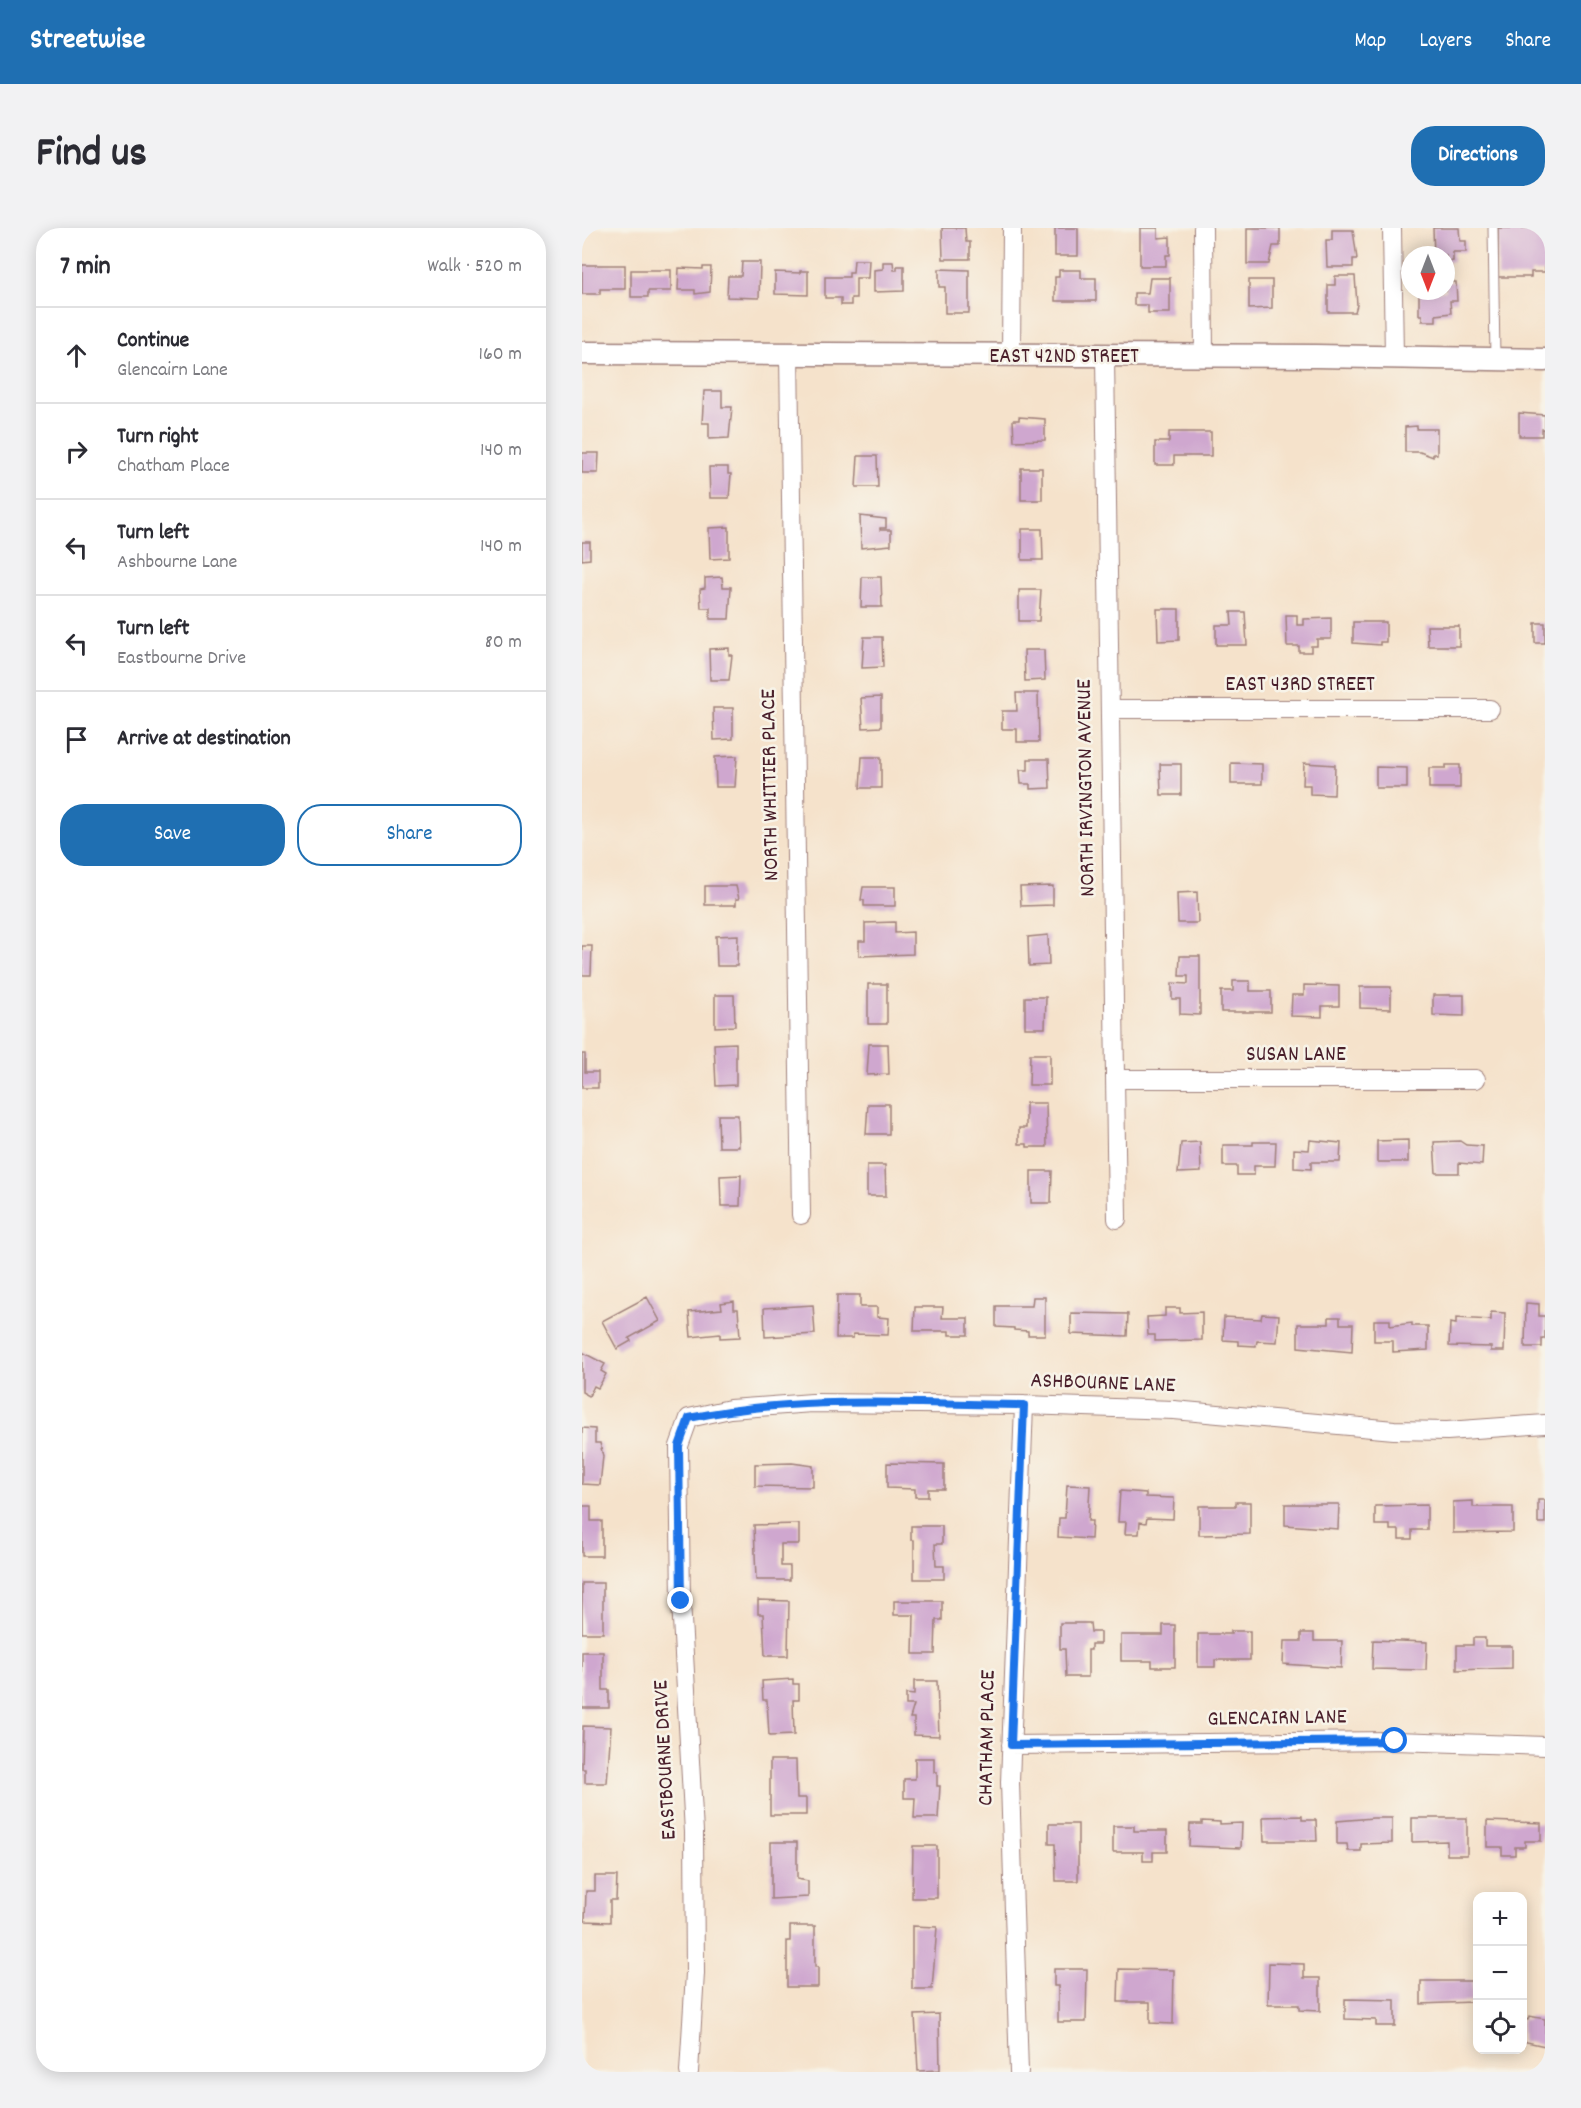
<!DOCTYPE html>
<html lang="en">
<head>
<meta charset="utf-8">
<style>
	body { margin:0; font-family:Dekko,sans-serif; background:#f2f2f3; color:#2b2b33 }
	.controls { position:absolute; right:18px; bottom:18px; display:grid; overflow:hidden; border-radius:12px; box-shadow:0 3px 15px #0003 }
	.controls button { width:54px; height:54px; display:grid; place-items:center; padding:0; border:0; border-bottom:2px solid #e1e1e2; background:#fff; color:#2b2b33; font:30px sans-serif }
	.compass { position:absolute; left:819px; top:18px; width:54px; height:54px; border-radius:50%; background:#fff; box-shadow:0 3px 15px #0003; rotate:180deg }
	.stop { position:absolute; width:18px; height:18px; margin:-14px; border:4px solid #1a73e8; border-radius:50%; background:#fff }
	.stop.end { background:#1a73e8; border-color:#fff; box-shadow:0 2px 6px #0008 }
	.list { margin:0; padding:0; list-style:none }
	h2 { display:flex; justify-content:space-between; align-items:center; height:78px; margin:0; padding:0 24px; font-size:26px }
	h2 small { font-size:20px; font-weight:400; color:#7c7c81 }
	.list li { display:grid; grid-template-columns:39px 1fr auto; gap:18px; align-items:center; box-sizing:border-box; height:96px; padding:0 24px; border-top:2px solid #e1e1e2 }
	.list b { display:block; font-size:22px; white-space:nowrap }
	.list p { margin:0; font-size:20px; white-space:nowrap; color:#7c7c81 }
	.list em { font-size:20px; font-style:normal; color:#7c7c81 }
	.actions { display:flex; gap:12px; padding:18px 24px }
	.actions a { flex:1; padding:14px 0; border:2px solid #1f6fb2; border-radius:24px; text-align:center; font-size:21px; color:#1f6fb2 }
	.actions .main { background:#1f6fb2; color:#fff }
	.icon { flex:none; width:33px; height:33px; fill:none; stroke:currentColor; stroke-width:2; stroke-linecap:round; stroke-linejoin:round }
	.map { position:relative; flex:none; width:963px; height:1844px; overflow:hidden; border-radius:24px }
	header { display:flex; align-items:center; gap:36px; box-sizing:border-box; height:84px; padding:0 30px; background:#1f6fb2; color:#fff }
	header strong { font-size:28px }
	nav { display:flex; gap:33px; margin-inline-start:auto; font-size:21px }
	.intro { display:flex; align-items:center; justify-content:space-between; box-sizing:border-box; height:144px; padding:0 36px }
	h1 { margin:0; font-size:42px }
	.button { padding:15px 27px; border-radius:24px; background:#1f6fb2; color:#fff; font-size:21px; font-weight:700 }
	main { display:flex; gap:36px; padding:0 36px }
	aside { flex:1; background:#fff; border-radius:24px; box-shadow:0 3px 15px #0003 }
	.map>svg:first-child { display:block }
</style>
</head>
<body>
<header>
<strong>Streetwise</strong>
<nav><a>Map</a><a>Layers</a><a>Share</a></nav>
</header>
<div class="intro"><h1>Find us</h1><a class="button">Directions</a></div>
<main>
<aside>
<h2>7 min<small>Walk · 520 m</small></h2>
<ul class="list">
<li><svg class="icon" aria-label="ahead" viewBox="0 0 24 24"><path d="M12 20V5M6 11l6-6 6 6"/></svg><div><b>Continue</b><p>Glencairn Lane</p></div><em>160 m</em></li>
<li><svg class="icon" aria-label="right" viewBox="0 0 24 24"><path d="M7 20v-9h11M14 6l5 5-5 5"/></svg><div><b>Turn right</b><p>Chatham Place</p></div><em>140 m</em></li>
<li><svg class="icon" aria-label="left" viewBox="0 0 24 24"><path d="M17 20v-9H6M10 6l-5 5 5 5"/></svg><div><b>Turn left</b><p>Ashbourne Lane</p></div><em>140 m</em></li>
<li><svg class="icon" aria-label="left" viewBox="0 0 24 24"><path d="M17 20v-9H6M10 6l-5 5 5 5"/></svg><div><b>Turn left</b><p>Eastbourne Drive</p></div><em>80 m</em></li>
<li><svg class="icon" aria-label="arrive" viewBox="0 0 24 24"><path d="M6 21V4h12l-3 4 3 4H6"/></svg><div><b>Arrive at destination</b></div></li>
</ul>
<div class="actions"><a class="main">Save</a><a>Share</a></div>
</aside>
<div class="map">
<svg width="963" height="1844" viewBox="0 0 963 1844">
	<rect width="100%" height="100%" fill="#f7f3e8"/>
	<filter id="ink" filterUnits="userSpaceOnUse"><feTurbulence type="fractalNoise" baseFrequency=".0167" numOctaves="2"/><feDisplacementMap in="SourceGraphic" scale="12" xChannelSelector="R" yChannelSelector="G"/><feConvolveMatrix kernelMatrix="1 2 1 2 8 2 1 2 1" color-interpolation-filters="sRGB"/></filter>
	<filter id="wash" filterUnits="userSpaceOnUse"><feTurbulence type="fractalNoise" baseFrequency=".008" numOctaves="4" result="noise"/><feDisplacementMap in="SourceGraphic" scale="24" xChannelSelector="R" yChannelSelector="G"/><feGaussianBlur stdDeviation="1.35" result="paint"/><feColorMatrix in="noise" values="0 0 0 0 0 0 0 0 0 0 0 0 0 0 0 0 0 1.4 0 .05"/><feComposite in="paint" operator="in"/></filter>
	<g filter="url(#wash)">
		<rect width="100%" height="100%" fill="#f5e2cb"/>
		<g id="blocks">
			<!-- building -->
			<path fill="#cfa7cf" d="M360,0H383L384,14H388V31H361Z
				M473,0H496V28H473Z
				M558,0H576V10L588,9V27H584V38H558Z
				M665,0H698V18H691L687,36H665Z
				M851,0H877L878,13H884V24H871V33L864,34V27H852Z
				M916,0H963V44H949V49H916Z
				M750,2H771L775,31H771V39H745L744,12H750Z
				M272,32H287L286,50H274V70H269V77H259V70H243V49H267V44H271Z
				M160,34H178L177,70L145,69L146,48H159Z
				M301,34H311L312,42H315V38H322V63L292,64V42L301,41Z
				M0,37H43V61H18V66H0Z
				M121,39H129L128,64L113,66V62H96L97,40L121,41Z
				M357,41L387,42V85H363V59H357Z
				M49,42H89V63H66V69H49Z
				M477,42H499V50H514V73H473V49H477Z
				M218,43H226V67L193,66V44L218,45Z
				M753,48H773L775,77L773,84H746V57H753Z
				M568,50H588V85H566V77H552V65H566Z
				M667,52H690V80L667,81Z
				M864,54H874L875,73H868L869,85L854,87V93H840V87H837V63H864Z
				M122,163H140V179H150L147,210L127,211V195H120Z
				M937,185L963,187V201H960V208H937Z
				M437,189L463,191V212L432,213L431,192H437Z
				M835,198V201H855V226H851V229L838,224H823V199Z
				M587,204H629V228H592V237H573V214H587Z
				M0,225H17L16,245H0Z
				M276,228H295L296,259H274Z
				M127,239H146V246H149L147,270H128Z
				M439,240H460V272H439Z
				M278,288L304,291V300H298V302H309V317L279,320Z
				M147,299V330L128,331L127,300Z
				M440,301H460L461,332H440Z
				M0,314H8V331L0,332Z
				M140,349L141,359H149L147,391H128V380H119L118,361L123,360V350Z
				M280,349H299L300,379H279Z
				M437,362H459L457,393H437Z
				M575,381H597V412L576,413Z
				M649,384H663L665,417H634V397H650Z
				M704,387H715V397H722V391L749,390V411H735V418H729V424H717V418H705Z
				M771,394H804V414H798V417L771,415Z
				M953,395H963V415H953Z
				M845,398H877V418H846Z
				M282,409H300L301,439L280,440Z
				M147,420V427H150L147,452H128L127,421Z
				M442,422H462L463,452L443,453Z
				M434,465H456L457,514H435V501H420V483H435Z
				M299,469V499L281,500L279,470Z
				M131,480H151V511L132,512Z
				M155,528L153,559H134L133,529Z
				M280,529H299V560H278Z
				M446,531H467L468,560L448,561V556H439L438,542H446Z
				M649,535L680,536V556H649Z
				M722,535L753,537L752,567L728,566V557H721Z
				M578,536H599V567H579Z
				M864,537H878V560H847V540H864Z
				M794,539L825,540V560H794Z
				M123,658H154L157,671H154V677H123Z
				M471,658V677L439,678L438,659Z
				M281,659H313V678H282V672H279Z
				M615,664L616,695H596L595,665Z
				M313,694V705L331,704V726L277,728V713H283V695Z
				M156,707L155,738H135L134,708Z
				M466,707L467,737L447,738L446,709Z
				M0,718H10L9,747H0Z
				M598,728H618V787L598,786V771H590V755L606,756V748H597Z
				M651,753H668V763H689V784H639V763H651Z
				M286,756H305V796H286Z
				M722,757L757,758V778H740V789L709,788L710,767H722Z
				M778,759H809V781L778,780Z
				M133,767H152L153,798L133,799Z
				M851,767H882V788L851,787Z
				M443,769H464L463,800H443Z
				M154,815V857L134,858L132,816Z
				M287,816H306L307,846L285,847Z
				M0,826H3V844H16V860H0Z
				M448,826H468V857H447Z
				M444,875H464L465,919H445V916H437V900H444Z
				M286,876H307V906H284Z
				M136,887H156L157,919H137Z
				M728,912L759,915L758,934H729V941L712,940V921L727,922Z
				M826,912V934H795V913Z
				M878,913L884,917L901,918L900,937L877,935V945H854L852,914Z
				M618,914L619,944L596,945L599,915Z
				M671,914H694L693,938H672V947H655V938H641V917H671Z
				M285,937H303L304,968H285Z
				M449,943H470L469,975H449Z
				M159,947L158,978H139L138,948Z
				M255,1067H278V1079H295V1089L307,1090L306,1107L271,1106V1110H254Z
				M65,1069L78,1093L47,1110L49,1113L35,1121L20,1093Z
				M451,1069H463V1107H446V1103L432,1102V1100L414,1099V1078H450Z
				M152,1073V1081H156L158,1109L138,1110V1106L109,1109L107,1084L140,1081L139,1075Z
				M944,1075L957,1076V1088H963V1111H960V1119H943Z
				M231,1077L233,1106L183,1109L182,1080Z
				M333,1079H361L360,1090H386V1107H367V1103H332Z
				M583,1080H598V1085L620,1084V1112L573,1113V1107H566L565,1089L583,1088Z
				M909,1084L923,1085L922,1123H909V1119L867,1118L868,1095L874,1096V1090L909,1092Z
				M489,1085L546,1086L545,1108L489,1106Z
				M680,1086L697,1087L695,1114L675,1113L674,1118L656,1117V1113L641,1112L642,1089L679,1091Z
				M747,1089H758V1096H771L770,1124L716,1119V1096H747Z
				M792,1092H808V1098L830,1095V1098H846V1122L811,1124V1113H792Z
				M0,1124L23,1136L19,1143L24,1146L16,1160L12,1158L7,1168L0,1164Z
				M0,1200L13,1201V1215H18L21,1228L18,1257L0,1256Z
				M210,1235L231,1238V1259L173,1258V1236Z
				M305,1235L362,1236V1261H346V1269H333V1261L305,1260Z
				M485,1257L508,1258L506,1293H510L509,1311L476,1309L477,1290H483Z
				M538,1263L564,1265V1269L592,1270L591,1291L565,1290L564,1295L558,1294L557,1306H543L544,1294H536Z
				M956,1272H963V1295H956Z
				M891,1273V1279H931V1304L871,1305V1274Z
				M654,1274H668V1306L617,1307V1278H654Z
				M703,1276H757L756,1301L703,1297Z
				M845,1277V1302H830V1311H817V1302H808V1297H793V1278Z
				M0,1278H9V1293H20V1328H0Z
				M217,1296V1316H199V1338H208V1352H174L172,1297Z
				M329,1298H360V1316H353L354,1338H362V1351H332V1312H329Z
				M0,1355H21V1405H0Z
				M176,1372L207,1373L206,1428H183L181,1386H176Z
				M312,1373H360V1392H354L353,1426H331L332,1387H312Z
				M478,1395H508L509,1404H518V1416H509V1422H506V1449H484L483,1421H478Z
				M581,1397H593V1439H570V1433H539V1407H581Z
				M649,1403H668V1432H633V1439H616V1406H649Z
				M719,1405H732V1413H760L759,1440L701,1436L702,1413H719Z
				M891,1410H903V1418H930V1440L875,1442V1417H891Z
				M791,1412L845,1414L844,1442L790,1441Z
				M0,1424H21V1462H27V1480H0Z
				M211,1451V1456H217V1472H211L212,1507L187,1508L185,1472H181L180,1453Z
				M332,1453H355L357,1508L332,1507V1490H328L332,1477H324V1466L332,1467Z
				M1,1498L29,1499L25,1555H3V1541H0Z
				M333,1530H352V1544H355V1558H358L356,1590H332L333,1570H322V1551H333Z
				M188,1532H214L215,1570H224V1587H188Z
				M720,1588V1592H734L735,1613H682L681,1589Z
				M791,1590H810V1615L779,1616V1623H766L765,1616H755V1593Z
				M830,1590H885V1627H865V1613L830,1614Z
				M620,1593L638,1594V1596L660,1595L659,1620L607,1618L608,1596H620Z
				M905,1593L959,1595V1613H943V1619H933V1627H920V1619H905Z
				M467,1596H496V1653H474L473,1616H467Z
				M531,1598H552V1603H585V1624H571V1633H561V1624H531Z
				M189,1614H215V1651L226,1653V1669L189,1671Z
				M331,1618H355V1670H330Z
				M13,1648H35L34,1672H28V1694L3,1693L4,1663H13Z
				M208,1698H233V1739H236V1759H205V1713H208Z
				M330,1698L355,1699L350,1761H330Z
				M687,1735L722,1736V1750H738V1783L717,1782V1777H686Z
				M472,1741H505L504,1794H476V1758H472Z
				M537,1741L592,1742L591,1796L568,1795V1774H536Z
				M839,1753H890V1774L839,1776Z
				M763,1771L813,1772V1798H794V1792L763,1791Z
				M357,1786L358,1842L336,1843L333,1787Z
				M947,1788L963,1791V1818L940,1813V1791L946,1792Z"/>
		</g>
	</g>
	<g filter="url(#ink)">
		<use href="#blocks" fill-opacity="0" stroke="#a0807b" stroke-width="1.5"/>
		<g fill="none" stroke-linecap="round" stroke-linejoin="round">
			<defs>
				<path id="service" d="M911,0L913,130"/>
				<path id="minor" d="M621,0L622,129
					M810,0L812,129
					M207,126L219,987
					M429,128L430,0
					M523,129L535,991
					M528,481H908
					M533,851H894
					M429,1517L813,1513L963,1518
					M107,1844L113,1745L112,1604L99,1373L97,1218L107,1190L148,1181L230,1175L442,1177L592,1182L812,1202L865,1203L963,1196
					M437,1844L428,1554L442,1177"/>
				<path id="tertiary" d="M0,125L734,128L963,132"/>
			</defs>
			<!-- service casing -->
			<use href="#service" stroke="#a0807b" stroke-width="11"/>
			<!-- minor casing -->
			<use href="#minor" stroke="#a0807b" stroke-width="20"/>
			<!-- tertiary casing -->
			<use href="#tertiary" stroke="#a0807b" stroke-width="25"/>
			<!-- service -->
			<use href="#service" stroke="#fff" stroke-width="9"/>
			<!-- minor -->
			<use href="#minor" stroke="#fff" stroke-width="18"/>
			<!-- tertiary -->
			<use href="#tertiary" stroke="#fff" stroke-width="22"/>
		</g>
	</g>
	<g fill="none" stroke-linecap="round" stroke-linejoin="round" filter="url(#ink)">
		<!-- route -->
		<path stroke="#1a73e8" stroke-width="8" d="M99,1373L97,1218L107,1190C216,1167 331,1176 442,1177L429,1517L813,1513"/>
	</g>
	<g text-anchor="middle" dominant-baseline="central" stroke-width="5" stroke-linejoin="round" paint-order="stroke">
		<!-- street labels -->
		<g font-size="22" fill="#4a1f2b" stroke="#f7f3e8">
			<text x="482" y="129">EAST 42ND STREET</text>
			<text x="718" y="457">EAST 43RD STREET</text>
			<text transform="translate(189 557) rotate(-91)">NORTH WHITTIER PLACE</text>
			<text transform="translate(505 560) rotate(-91)">NORTH IRVINGTON AVENUE</text>
			<text x="714" y="827">SUSAN LANE</text>
			<text transform="translate(521 1156) rotate(2)">ASHBOURNE LANE</text>
			<text transform="translate(695 1491) rotate(-1)">GLENCAIRN LANE</text>
			<text transform="translate(406 1510) rotate(-89)">CHATHAM PLACE</text>
			<text transform="translate(84 1532) rotate(-93)">EASTBOURNE DRIVE</text>
		</g>
	</g>
</svg>
<div class="controls">
<button>+</button>
<button>−</button>
<button><svg class="icon" aria-label="locate" viewBox="0 0 24 24"><circle cx="12" cy="12" r="6"/><path d="M12 2v4M12 18v4M2 12h4M18 12h4"/></svg></button>
</div>
<svg class="compass" viewBox="-18 -18 36 36"><path d="M0-13l5 13h-10z" fill="#e53935"/><path d="M0 13l5-13h-10z" fill="#7c7c81"/></svg>
<div class="stop" style="left:813px;top:1513px"></div>
<div class="stop end" style="left:99px;top:1373px"></div>
</div>
</main>
</body>
</html>
